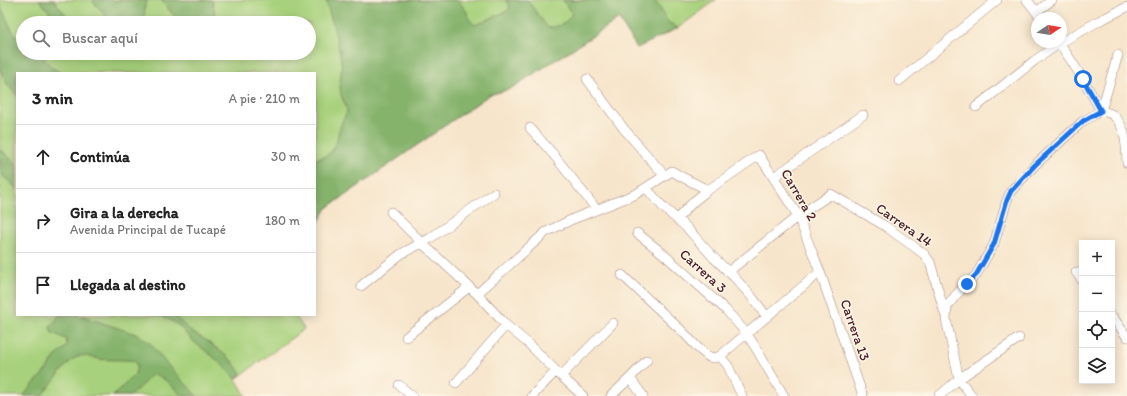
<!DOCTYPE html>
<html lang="es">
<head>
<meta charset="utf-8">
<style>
	body { margin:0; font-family:Itim,sans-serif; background:#f6f6f6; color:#222 }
	.controls { position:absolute; right:12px; bottom:12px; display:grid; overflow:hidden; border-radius:0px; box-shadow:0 2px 10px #0003 }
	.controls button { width:36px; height:36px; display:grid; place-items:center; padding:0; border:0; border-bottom:1px solid #e0e0e0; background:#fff; color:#222; font:20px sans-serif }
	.compass { position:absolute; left:1031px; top:12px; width:36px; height:36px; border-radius:50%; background:#fff; box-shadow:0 2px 10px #0003; rotate:78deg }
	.stop { position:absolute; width:12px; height:12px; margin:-9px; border:3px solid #1a73e8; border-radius:50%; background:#fff }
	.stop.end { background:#1a73e8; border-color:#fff; box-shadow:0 1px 4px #0008 }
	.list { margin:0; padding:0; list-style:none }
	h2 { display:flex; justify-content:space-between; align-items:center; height:52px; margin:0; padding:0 16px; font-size:17px }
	h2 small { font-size:13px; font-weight:400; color:#767676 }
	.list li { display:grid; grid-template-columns:26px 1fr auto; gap:12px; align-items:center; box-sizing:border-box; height:64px; padding:0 16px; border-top:1px solid #e0e0e0 }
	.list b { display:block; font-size:15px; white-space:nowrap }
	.list p { margin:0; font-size:13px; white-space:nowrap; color:#767676 }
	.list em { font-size:13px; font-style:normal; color:#767676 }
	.icon { flex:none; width:22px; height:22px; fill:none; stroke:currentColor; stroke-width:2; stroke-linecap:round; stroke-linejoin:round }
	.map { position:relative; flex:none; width:1127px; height:396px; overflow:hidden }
	.search { position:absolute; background:#fff; box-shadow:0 2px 10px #0003; left:16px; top:16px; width:300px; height:44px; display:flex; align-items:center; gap:10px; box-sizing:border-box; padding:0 14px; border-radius:22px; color:#767676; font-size:15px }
	.panel { position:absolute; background:#fff; box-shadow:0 2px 10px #0003; left:16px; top:72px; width:300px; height:244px; border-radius:0px }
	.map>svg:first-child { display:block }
</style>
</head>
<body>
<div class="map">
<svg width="1127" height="396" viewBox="0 0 1127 396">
	<rect width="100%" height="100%" fill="#fcf5e5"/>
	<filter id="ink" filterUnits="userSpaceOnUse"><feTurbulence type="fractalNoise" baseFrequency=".025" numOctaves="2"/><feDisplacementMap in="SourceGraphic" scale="8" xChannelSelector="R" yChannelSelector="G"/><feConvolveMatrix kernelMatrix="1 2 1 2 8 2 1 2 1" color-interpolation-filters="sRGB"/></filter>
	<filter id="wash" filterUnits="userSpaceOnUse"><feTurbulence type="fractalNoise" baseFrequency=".012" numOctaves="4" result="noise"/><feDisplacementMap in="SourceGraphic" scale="16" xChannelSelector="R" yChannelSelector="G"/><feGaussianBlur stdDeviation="0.9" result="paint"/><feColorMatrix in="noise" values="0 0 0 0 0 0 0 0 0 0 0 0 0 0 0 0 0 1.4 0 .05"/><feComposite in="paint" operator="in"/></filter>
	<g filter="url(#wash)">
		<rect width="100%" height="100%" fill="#f7e5cb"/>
		<!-- green -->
		<path fill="#a7d17c" stroke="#787854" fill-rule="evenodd" d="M0,0H716L678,28L637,48L619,19L510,89L489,95L433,134L327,208L315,228V73H17V315H295L304,329L236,379L246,396H0ZM23,23H309V53H23Z"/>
		<!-- forest -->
		<path fill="#85b36c" stroke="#68694c" d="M39,0H54C59,8 68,16 72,23H62L57,20Z
			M92,0H148L145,4L144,23H112Z
			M161,0H212L217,23H180Z
			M326,0H458L467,12L469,19L475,25L509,10V6L506,0H527L548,28C560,26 565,24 572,14L563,0H654L660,8L668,22L678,28L637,48L619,19L510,89L489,95L433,134L327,208L315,228V159C339,155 335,140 342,122C343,118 347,115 347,111C346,104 342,100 341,94C338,83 343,71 341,60C338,40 331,20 326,0Z
			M0,5C7,18 11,34 23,42V53H40L50,66L61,73H17V96L7,84L0,69Z
			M0,150L4,152L17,166V189L0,173Z
			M60,315H79L139,335L151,344L165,362L197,396H182C173,387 166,378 153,374L130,396H113L135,374L137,367L135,361C122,359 108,361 95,358C88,357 83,354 77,357C66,362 51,386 41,396H23L47,369L56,356L67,346L66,339L52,333L50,327Z
			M158,315H173L193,333L207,341L224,354L232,361L241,374L236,379C225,365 212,356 198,345C191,340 185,332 178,325C172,321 165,318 158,315Z"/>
	</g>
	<g filter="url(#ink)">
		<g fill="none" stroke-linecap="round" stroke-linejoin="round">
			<defs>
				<path id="street" d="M1027,0L1041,18
					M1036,12L1052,0
					M1059,42L1083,79L1101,111
					M587,79L624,129L665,176
					M899,81L997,0
					M976,107L1034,61L1060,43L1099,21L1127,7
					M1101,111L1118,55
					M530,128L553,154L597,210
					M774,177L863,115
					M646,188L663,207L687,228L714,258L734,277L752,297L767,317
					M391,212L422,243L477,294L506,325L530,345L561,376L583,396
					M677,219L693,202L708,190
					M637,233L661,252L725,309L747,334L754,345L784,396
					M728,272L798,216L831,194L885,226L924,254L930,262L945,314
					M1076,272L1082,280
					M622,275L684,333L699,349L709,357L714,358L720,356L820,272
					M361,286L401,254L429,239L494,193
					M477,294L546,232L573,219L636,194L672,171L680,176L708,190L759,155L798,216L820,272L863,396
					M1112,316L1127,337
					M406,337L469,287
					M720,356L728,366L742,396
					M561,376L613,323
					M630,378L643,396
					M456,383L506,325
					M399,385L412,396
					M532,396L556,371
					M611,396L630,378L647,360
					M939,396L959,379L1019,338
					M972,396L959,379L946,319L947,307L955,296L976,275L994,244L1007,200L1011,191L1035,165L1083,121L1101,111C1105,112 1110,113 1113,115C1127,127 1126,147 1127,163"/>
			</defs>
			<!-- street casing -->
			<use href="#street" stroke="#a0827b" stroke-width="10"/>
			<!-- street -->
			<use href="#street" stroke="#fff" stroke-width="9"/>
		</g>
	</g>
	<g fill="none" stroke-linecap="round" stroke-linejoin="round" filter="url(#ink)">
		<!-- route -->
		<path stroke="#1a73e8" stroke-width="5" d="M967,284L976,275L994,244L1007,200L1011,191L1035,165L1083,121L1101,111L1083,79"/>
	</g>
	<g text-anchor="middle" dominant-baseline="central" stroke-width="3" stroke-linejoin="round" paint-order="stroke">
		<!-- street labels -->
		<g font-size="14" fill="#4a1f2b" stroke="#fcf5e5">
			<text transform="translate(799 195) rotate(60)">Carrera 2</text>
			<text transform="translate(904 225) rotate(35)">Carrera 14</text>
			<text transform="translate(703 271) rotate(42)">Carrera 3</text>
			<text transform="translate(855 330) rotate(71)">Carrera 13</text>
		</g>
	</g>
</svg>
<div class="controls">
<button>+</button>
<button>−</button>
<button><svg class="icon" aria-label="locate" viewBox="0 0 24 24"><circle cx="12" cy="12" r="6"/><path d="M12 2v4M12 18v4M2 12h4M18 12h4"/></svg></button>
<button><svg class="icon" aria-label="layers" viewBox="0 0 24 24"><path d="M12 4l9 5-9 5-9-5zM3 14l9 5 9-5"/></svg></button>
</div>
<svg class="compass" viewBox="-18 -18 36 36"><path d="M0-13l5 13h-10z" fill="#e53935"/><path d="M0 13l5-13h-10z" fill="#767676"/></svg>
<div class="stop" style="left:1083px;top:79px"></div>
<div class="stop end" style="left:967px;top:284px"></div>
<div class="search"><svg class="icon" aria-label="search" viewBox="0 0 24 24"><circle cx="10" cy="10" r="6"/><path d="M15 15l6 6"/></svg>Buscar aquí</div>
<section class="panel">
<h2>3 min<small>A pie · 210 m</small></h2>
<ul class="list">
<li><svg class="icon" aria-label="ahead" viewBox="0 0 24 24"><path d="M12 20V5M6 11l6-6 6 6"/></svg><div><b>Continúa</b></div><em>30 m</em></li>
<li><svg class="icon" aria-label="right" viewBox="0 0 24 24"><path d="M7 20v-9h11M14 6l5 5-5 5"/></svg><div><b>Gira a la derecha</b><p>Avenida Principal de Tucapé</p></div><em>180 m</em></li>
<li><svg class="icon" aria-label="arrive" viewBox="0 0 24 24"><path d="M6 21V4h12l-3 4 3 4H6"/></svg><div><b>Llegada al destino</b></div></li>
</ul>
</section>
</div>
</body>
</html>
